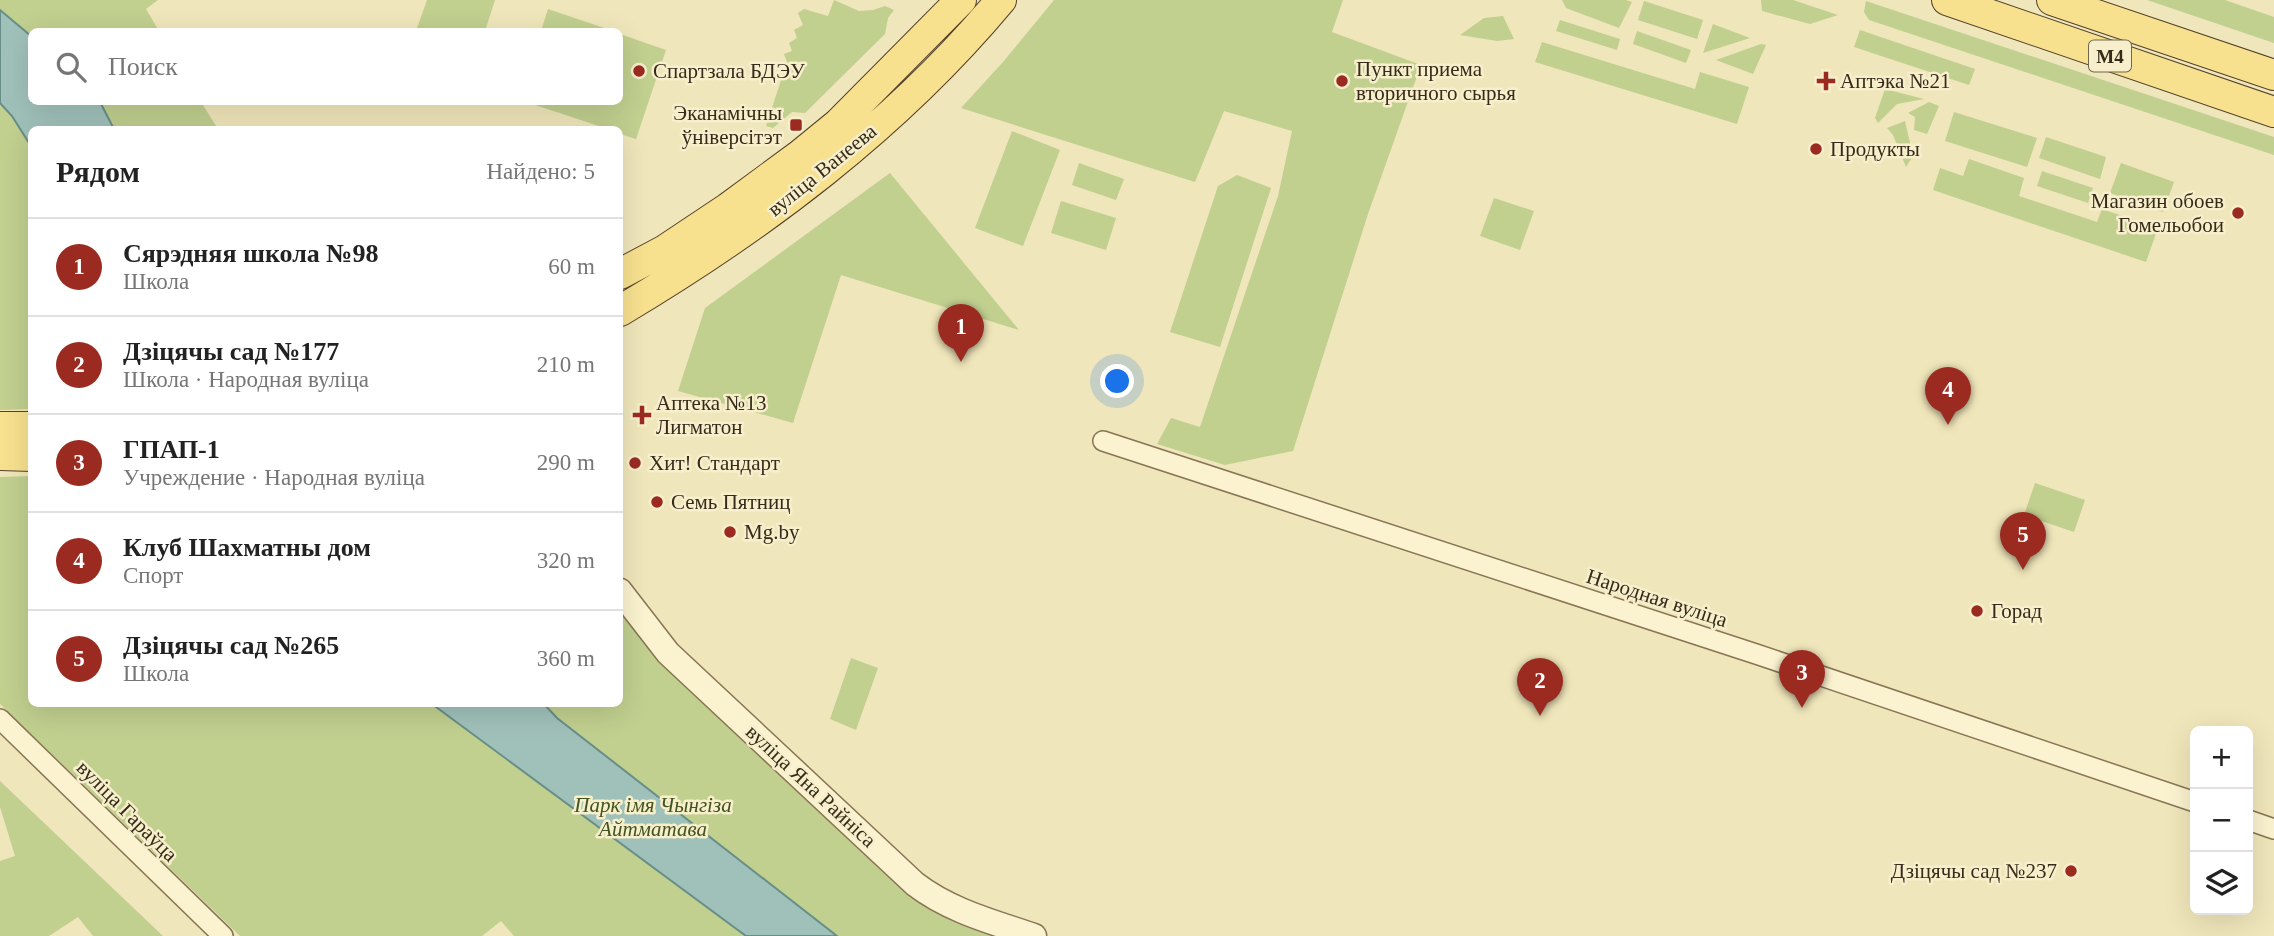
<!DOCTYPE html>
<html lang="ru">
<head>
<meta charset="utf-8">
<style>
	body { margin:0; font-family:"Times New Roman",serif; background:#f6f6f6; color:#222 }
	.controls { position:absolute; right:21px; bottom:21px; display:grid; overflow:hidden; border-radius:10px; box-shadow:0 7px 28px #0002 }
	.controls button { width:63px; height:63px; display:grid; place-items:center; padding:0; border:0; border-bottom:2px solid #e0e0e0; background:#fff; color:#222; font:35px sans-serif }
	.you { position:absolute; left:1118px; top:382px; width:24px; height:24px; margin:-18px; border:5px solid #fff; border-radius:50%; background:#1a73e8; box-shadow:0 0 0 10px #1a73e833 }
	.badge { display:grid; place-items:center; width:46px; height:46px; border-radius:50%; background:#9b2b21; color:#fff; font-size:23px; font-weight:700 }
	.pin { position:absolute; translate:-50% -58px; filter:drop-shadow(0 2px 4px #0008) }
	.pin::after { content:''; position:absolute; top:37px; width:24px; height:21px; background:inherit; clip-path:polygon(0 0,100% 0,50% 100%) }
	.list { margin:0; padding:0; list-style:none }
	h2 { display:flex; justify-content:space-between; align-items:center; height:91px; margin:0; padding:0 28px; font-size:30px }
	h2 small { font-size:23px; font-weight:400; color:#767676 }
	.list li { display:grid; grid-template-columns:46px 1fr auto; gap:21px; align-items:center; box-sizing:border-box; height:98px; padding:0 28px; border-top:2px solid #e0e0e0 }
	.list b { display:block; font-size:26px; white-space:nowrap }
	.list p { margin:0; font-size:23px; white-space:nowrap; color:#767676 }
	.list em { font-size:23px; font-style:normal; color:#767676 }
	.icon { flex:none; width:38px; height:38px; fill:none; stroke:currentColor; stroke-width:2; stroke-linecap:round; stroke-linejoin:round }
	.map { position:relative; flex:none; width:2274px; height:936px; overflow:hidden }
	.search { position:absolute; background:#fff; box-shadow:0 7px 28px #0002; left:28px; top:28px; width:595px; height:77px; display:flex; align-items:center; gap:18px; box-sizing:border-box; padding:0 24px; border-radius:10px; color:#767676; font-size:26px }
	.panel { position:absolute; background:#fff; box-shadow:0 7px 28px #0002; left:28px; top:126px; width:595px; height:581px; border-radius:10px }
	.map>svg:first-child { display:block }
</style>
</head>
<body>
<div class="map">
<svg width="2274" height="936" viewBox="0 0 2274 936">
	<rect width="100%" height="100%" fill="#f0e6bb"/>
	<!-- green -->
	<path fill="#c1cf8f" d="M0,0H158L146,9L159,31L32,32V102H201L218,129L32,130L31,409L0,410Z
		M427,0H495L485,31H416Z
		M834,0L859,11L873,10L885,6L894,10L888,18L885,34L805,113L792,112L773,128L766,126L787,62L784,54L792,51L789,43L797,38L794,30L803,25L798,13L804,9L828,16Z
		M1054,0H1343L1332,32L1421,65L1368,214L1293,451L1225,465L1157,444L1171,418L1200,427L1278,196L1292,131L1224,111L1195,182L961,108L1003,62Z
		M1562,0H1626L1632,2L1619,28L1566,8Z
		M1761,0H1793L1838,15L1810,24L1762,11Z
		M2147,0H2225L2274,17V43Z
		M1644,1L1703,20L1697,39L1638,20Z
		M1866,1L2274,137V155L1869,20L1864,12Z
		M548,9L613,31H541Z
		M1503,16L1514,39L1497,41L1460,35L1484,18Z
		M1560,20L1620,39L1617,50L1556,31Z
		M1713,24L1750,38L1703,53Z
		M1860,30L1975,69L1969,85L1854,47Z
		M1637,31L1691,50L1686,63L1633,44Z
		M620,34L666,50L636,139L620,134V130L608,129L526,102H620Z
		M1542,42L1695,89L1700,72L1749,87L1737,124L1535,62Z
		M1761,44L1766,45L1753,74L1716,60Z
		M1885,89L1924,99L1897,104L1878,123L1875,118Z
		M1929,102L1939,106L1927,134L1914,130L1915,117L1908,113Z
		M1954,112L2037,138L2027,167L1945,141Z
		M1905,121L1913,156L1906,167L1893,135L1887,128Z
		M1012,131L1060,150L1023,246L975,228Z
		M2046,137L2106,157L2100,179L2039,158Z
		M1969,159L2024,178L2019,196L2097,222L2102,209L2158,228L2146,262L1933,190L1940,168L1963,176Z
		M1079,163L1124,179L1116,200L1072,185Z
		M2121,163L2174,182L2163,212L2110,193Z
		M2042,171L2093,188L2088,203L2037,186Z
		M890,173L1019,330L841,275L793,423L678,391L705,308Z
		M1237,175L1271,188L1220,347L1170,332L1218,186Z
		M1494,198L1534,211L1520,250L1480,236Z
		M1061,201L1116,218L1106,250L1051,233Z
		M31,476L32,704H620V601L839,826L1008,936H514L501,921L482,936H240L0,704V477Z
		M2035,483L2085,500L2074,532L2024,515Z
		M851,658L878,668L856,730L830,719Z
		M0,781L163,936H93L78,917L49,936H0V861L15,856L0,807Z"/>
	<!-- water -->
	<path fill="#a0c1ba" stroke="#678f88" stroke-width="2" d="M0,10L31,36L32,102H100L114,129L32,130L31,146L12,116L0,103Z
		M432,704H544L557,718L837,936H746Z"/>
	<g fill="none" stroke-linecap="round" stroke-linejoin="round">
		<defs>
			<path id="minor" d="M1103,441L1756,654L2195,802
				M0,719L223,936
				M2248,820L2274,829"/>
			<path id="tertiary" d="M620,591L668,653L915,884C950,911 993,922 1034,936"/>
			<path id="primary" d="M1947,0L2274,112
				M2052,0L2274,75
				M620,274L665,250L728,208L800,155L838,124L961,0
				M620,311C761,227 895,127 1001,0
				M0,427H32
				M0,455L32,456"/>
		</defs>
		<!-- minor casing -->
		<use href="#minor" stroke="#887554" stroke-width="22"/>
		<!-- tertiary casing -->
		<use href="#tertiary" stroke="#887554" stroke-width="27"/>
		<!-- primary casing -->
		<use href="#primary" stroke="#554229" stroke-width="32"/>
		<!-- minor -->
		<use href="#minor" stroke="#fbf2cf" stroke-width="19"/>
		<!-- tertiary -->
		<use href="#tertiary" stroke="#fbf2cf" stroke-width="24"/>
		<!-- primary -->
		<use href="#primary" stroke="#f7e18f" stroke-width="30"/>
	</g>
	<!-- markers -->
	<g fill="#9b2b21" stroke="#f7efcb" stroke-width="2.5">
		<circle cx="639" cy="71" r="7"/>
		<circle cx="1342" cy="81" r="7"/>
		<path d="M1822.5 70.5h7v7h7v7h-7v7h-7v-7h-7v-7h7z"/>
		<rect x="789" y="118" width="14" height="14" rx="3.5"/>
		<circle cx="1816" cy="149" r="7"/>
		<circle cx="2238" cy="213" r="7"/>
		<path d="M638.5 404.5h7v7h7v7h-7v7h-7v-7h-7v-7h7z"/>
		<circle cx="635" cy="463" r="7"/>
		<circle cx="657" cy="502" r="7"/>
		<circle cx="730" cy="532" r="7"/>
		<circle cx="1977" cy="611" r="7"/>
		<circle cx="2071" cy="871" r="7"/>
	</g>
	<g text-anchor="middle" dominant-baseline="central" stroke-width="5" stroke-linejoin="round" paint-order="stroke">
		<!-- shield labels -->
		<rect fill="#f7efcb" stroke="#70664f" stroke-width="2" x="2089" y="40.5" width="42" height="31" rx="5"/>
		<g font-size="19" font-weight="bold" fill="#362b1a">
			<text x="2110" y="56">М4</text>
		</g>
		<!-- poi labels -->
		<g font-size="21" fill="#362b1a" stroke="#f7efcb" text-anchor="start">
			<text x="1356" y="69">Пункт приема<tspan x="1356" dy="24">вторичного сырья</tspan></text>
			<text x="653" y="71">Спартзала БДЭУ</text>
			<text x="1840" y="81">Аптэка №21</text>
			<text x="782" y="113" text-anchor="end">Эканамічны<tspan x="782" dy="24">ўніверсітэт</tspan></text>
			<text x="1830" y="149">Продукты</text>
			<text x="2224" y="201" text-anchor="end">Магазин обоев<tspan x="2224" dy="24">Гомельобои</tspan></text>
			<text x="656" y="403">Аптека №13<tspan x="656" dy="24">Лигматон</tspan></text>
			<text x="649" y="463">Хит! Стандарт</text>
			<text x="671" y="502">Семь Пятниц</text>
			<text x="744" y="532">Mg.by</text>
			<text x="1991" y="611">Горад</text>
			<text x="2057" y="871" text-anchor="end">Дзіцячы сад №237</text>
		</g>
		<!-- street labels -->
		<g font-size="21" fill="#362b1a" stroke="#f7efcb">
			<text transform="translate(822 170) rotate(-39)">вуліца Ванеева</text>
			<text transform="translate(1657 598) rotate(18)">Народная вуліца</text>
			<text transform="translate(811 786) rotate(43)">вуліца Яна Райніса</text>
			<text transform="translate(127 811) rotate(45)">вуліца Гараўца</text>
		</g>
		<!-- park labels -->
		<g font-size="21" font-style="italic" fill="#42541f" stroke="#f7efcb">
			<text x="653" y="805">Парк імя Чынгіза<tspan x="653" dy="24">Айтматава</tspan></text>
		</g>
	</g>
</svg>
<div class="controls">
<button>+</button>
<button>−</button>
<button><svg class="icon" aria-label="layers" viewBox="0 0 24 24"><path d="M12 4l9 5-9 5-9-5zM3 14l9 5 9-5"/></svg></button>
</div>
<div class="you"></div>
<div class="pin badge" style="left:961px;top:362px">1</div>
<div class="pin badge" style="left:1540px;top:716px">2</div>
<div class="pin badge" style="left:1802px;top:708px">3</div>
<div class="pin badge" style="left:1948px;top:425px">4</div>
<div class="pin badge" style="left:2023px;top:570px">5</div>
<div class="search"><svg class="icon" aria-label="search" viewBox="0 0 24 24"><circle cx="10" cy="10" r="6"/><path d="M15 15l6 6"/></svg>Поиск</div>
<section class="panel">
<h2>Рядом<small>Найдено: 5</small></h2>
<ul class="list">
<li><span class="badge">1</span><div><b>Сярэдняя школа №98</b><p>Школа</p></div><em>60 m</em></li>
<li><span class="badge">2</span><div><b>Дзіцячы сад №177</b><p>Школа · Народная вуліца</p></div><em>210 m</em></li>
<li><span class="badge">3</span><div><b>ГПАП-1</b><p>Учреждение · Народная вуліца</p></div><em>290 m</em></li>
<li><span class="badge">4</span><div><b>Клуб Шахматны дом</b><p>Спорт</p></div><em>320 m</em></li>
<li><span class="badge">5</span><div><b>Дзіцячы сад №265</b><p>Школа</p></div><em>360 m</em></li>
</ul>
</section>
</div>
</body>
</html>
